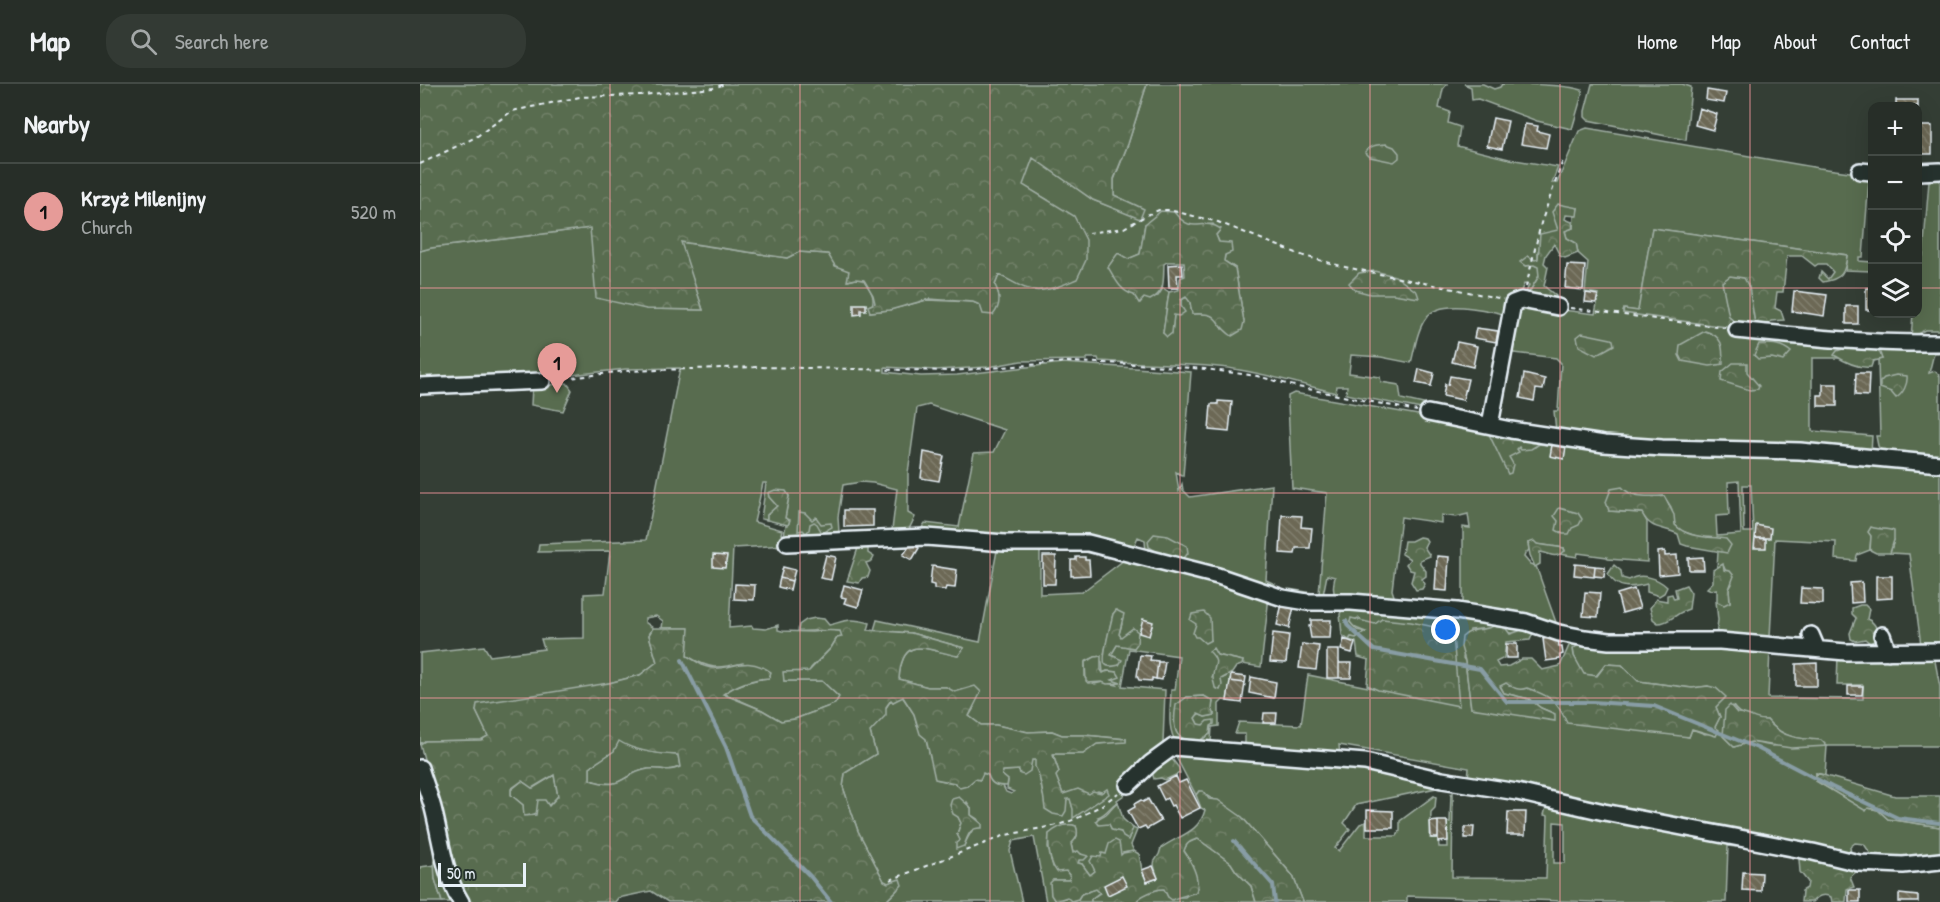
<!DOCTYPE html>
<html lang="en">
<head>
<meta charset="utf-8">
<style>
	body { margin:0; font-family:"Patrick Hand",sans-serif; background:#333a34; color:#f1f3f6 }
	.controls { position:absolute; right:18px; top:18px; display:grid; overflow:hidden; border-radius:12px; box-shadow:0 6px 24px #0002 }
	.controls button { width:54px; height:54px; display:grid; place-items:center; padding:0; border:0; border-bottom:2px solid #434a45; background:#272e28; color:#f1f3f6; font:30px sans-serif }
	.scale { position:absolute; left:18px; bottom:15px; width:88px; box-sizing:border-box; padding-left:6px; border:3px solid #e8f1f8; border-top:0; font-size:16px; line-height:21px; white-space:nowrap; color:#e8f1f8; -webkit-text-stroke:4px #26332d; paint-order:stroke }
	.you { position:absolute; left:1026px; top:546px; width:21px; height:21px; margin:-15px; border:4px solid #fff; border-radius:50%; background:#1a73e8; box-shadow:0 0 0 9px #1a73e833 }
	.badge { display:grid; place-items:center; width:39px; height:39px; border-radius:50%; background:#e69b98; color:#111; font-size:20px; font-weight:700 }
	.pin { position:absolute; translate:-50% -50px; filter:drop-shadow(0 2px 3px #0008) }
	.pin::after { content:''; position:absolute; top:32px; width:21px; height:18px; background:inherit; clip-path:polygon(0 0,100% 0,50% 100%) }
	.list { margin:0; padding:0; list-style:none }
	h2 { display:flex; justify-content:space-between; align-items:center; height:78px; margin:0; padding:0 24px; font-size:26px }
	h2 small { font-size:20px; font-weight:400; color:#a4a8a8 }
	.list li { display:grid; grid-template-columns:39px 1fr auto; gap:18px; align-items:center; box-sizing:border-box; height:96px; padding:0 24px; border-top:2px solid #434a45 }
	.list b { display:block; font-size:22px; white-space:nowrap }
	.list p { margin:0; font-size:20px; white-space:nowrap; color:#a4a8a8 }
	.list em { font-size:20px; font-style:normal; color:#a4a8a8 }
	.icon { flex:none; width:33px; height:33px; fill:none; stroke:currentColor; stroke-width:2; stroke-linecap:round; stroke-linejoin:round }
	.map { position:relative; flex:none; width:1520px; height:818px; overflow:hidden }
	header { display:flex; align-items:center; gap:36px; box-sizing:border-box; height:84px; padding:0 30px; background:#272e28; border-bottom:2px solid #434a45 }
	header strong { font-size:28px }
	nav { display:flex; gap:33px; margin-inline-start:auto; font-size:21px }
	.search { width:420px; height:54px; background:#333a34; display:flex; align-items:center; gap:15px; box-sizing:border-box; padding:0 21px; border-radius:24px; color:#a4a8a8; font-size:22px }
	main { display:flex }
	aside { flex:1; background:#272e28 }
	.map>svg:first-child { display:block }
</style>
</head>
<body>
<header>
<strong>Map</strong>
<div class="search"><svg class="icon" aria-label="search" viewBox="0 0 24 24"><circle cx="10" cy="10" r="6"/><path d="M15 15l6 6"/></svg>Search here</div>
<nav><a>Home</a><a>Map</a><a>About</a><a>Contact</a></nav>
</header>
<main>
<aside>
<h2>Nearby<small></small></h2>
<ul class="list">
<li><span class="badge">1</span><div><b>Krzyż Milenijny</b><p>Church</p></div><em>520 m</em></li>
</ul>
</aside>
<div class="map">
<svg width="1520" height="818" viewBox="0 0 1520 818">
	<defs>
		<pattern id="forest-crowns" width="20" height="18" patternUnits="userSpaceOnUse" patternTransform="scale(1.5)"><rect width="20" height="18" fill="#596c4f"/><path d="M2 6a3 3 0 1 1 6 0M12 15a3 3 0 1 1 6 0" fill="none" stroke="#718169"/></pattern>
		<pattern id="building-back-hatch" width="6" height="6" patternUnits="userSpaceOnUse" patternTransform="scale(1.5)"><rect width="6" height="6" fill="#6c6855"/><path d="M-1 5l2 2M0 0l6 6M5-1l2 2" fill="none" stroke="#817e6e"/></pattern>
	</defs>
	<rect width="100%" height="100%" fill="#343e35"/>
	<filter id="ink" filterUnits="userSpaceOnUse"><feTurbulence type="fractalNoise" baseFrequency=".0167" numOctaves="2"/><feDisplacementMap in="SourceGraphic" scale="12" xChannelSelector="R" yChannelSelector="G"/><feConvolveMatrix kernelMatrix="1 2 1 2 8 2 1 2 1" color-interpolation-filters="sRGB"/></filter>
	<g filter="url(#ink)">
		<!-- green -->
		<path fill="#596c4f" stroke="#a0aea4" stroke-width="1.5" fill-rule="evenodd" d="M727,0H1027L1023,5L1019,24L1030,28L1028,39L1040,43L1037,62L1089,75L1138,83L1132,99H1137L1159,47L1167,44L1399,84L1452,91V96H1449L1443,173H1439V177L1452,178V187L1425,186L1427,171L1232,144L1218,227L1204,225L1203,228L1314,244L1520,262V269H1514L1509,289L1515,287L1520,292V377L1463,370L1458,362L1456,352H1460L1458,276L1462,275L1453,265L1428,263L1419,274H1392V347L1452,352L1451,369L1240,362L1136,347L1134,327H1138L1141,279L1136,274L1086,268L1092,232C1071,227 1020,213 1006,234C997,246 995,264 991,279L961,273L931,271L929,289L960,293L961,298L979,301L981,315L1008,321L1006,326L926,310L927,302H917L916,309C880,300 844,289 808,284C765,279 722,280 679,277L678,274H667V276L601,277L568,283L515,286L465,283V288L501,292L537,291L643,279L771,288L763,392L756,388L759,407L762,400L763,406L770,413L852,401L846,496L855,500L846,505L726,470L725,456L718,453L714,462V468L503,449L501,445L505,439L539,443L554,369L574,368L585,346L509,321L497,324L488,389V429L495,433L488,447L459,451L460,446H472L477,405L453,399L441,398L423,401L418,433L419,449L367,461L313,464L309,544L332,542L333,544L346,545L358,541V546L362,547L392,548L411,546L420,547L423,553L417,554L411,564L391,584L389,588H364V597H402L419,613L415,620L375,635L361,637L342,626L303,609C317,601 332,595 349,594L323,579C297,585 291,586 267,572L268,544H242L243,537L236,532L225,534V538L233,544L229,551L237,578L220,591L189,599L56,627L68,652L61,656L5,657L0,660V569L64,562L70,572L124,565L121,555L164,554V510L185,509L190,467L118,468L119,460L226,456L260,284L206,285L123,294L0,301V167L10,164L170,144L226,225L283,226L260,158L367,174L379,168L408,170L421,183L429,187L428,197L436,195L444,196C451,207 457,214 450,228L469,226L507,216L553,218L560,221L575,201L579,191C607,203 606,209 638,203L628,116L602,101L613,73L673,116L720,134L723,125L694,111V96L708,60ZM1158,124L1156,132H1154L1153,144L1145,147L1147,154L1156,159L1158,169L1168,178L1165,208L1179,210L1175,230L1092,220L1098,214L1104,200L1109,201L1105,211L1123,216L1120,210L1110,207L1119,192V183L1114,181L1105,182L1118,175V167L1138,146L1135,133ZM763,139L773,142L793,140L799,147L796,151L805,171L804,177L815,184L824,238L802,245C796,229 788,229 772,230L770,218L767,213L761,216V222L754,230L752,249H743L749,208L743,204L738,212L724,214L720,219L714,211L698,170L708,175L720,170L725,140ZM343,399H346L341,435L347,436V431L357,422L349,413L369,412L365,434L369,436V439L366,441L364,451L361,450L362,446L334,438Z
			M1044,0H1063L1074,5L1080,3L1082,0C1104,0 1142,0 1162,6V11L1152,45L1117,37L1058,15L1052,16L1051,3Z
			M1172,0H1262L1271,3L1266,56L1168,36L1165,33V27Z
			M1498,91H1520V246H1505L1491,253L1493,230H1498V172H1503L1509,97L1498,96Z
			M1310,192L1325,194L1329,203L1335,239H1316L1309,233L1301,198Z
			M147,299L152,306L143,327L111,321L112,303Z
			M874,309L1004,332L1068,346L1087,385L1091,377L1089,373L1100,363H1115L1119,360L1152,364L1349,370L1520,385V565L1501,561L1489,470L1470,469L1474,456L1460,444L1451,452L1450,466L1437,471L1436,477L1415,475L1416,458L1355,455L1350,553L1296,552L1298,536L1296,517L1310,518L1309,505L1312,500L1303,481L1297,484L1298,467L1307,468L1295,454H1282L1262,447L1255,441L1251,423L1244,412L1230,414L1207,409L1189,427L1222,429L1227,438V478L1188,475L1187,473L1158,469L1157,473L1140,470L1145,467L1144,464L1108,459L1109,466L1105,470L1104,473L1110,480L1116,482L1138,544L1043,524V443L1050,444L1048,430L1036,433L1021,431V439L981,433L972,506L976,518L918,515C912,508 913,502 915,493L907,491L902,516L868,509L869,505L899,510L907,409L872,404L868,320V312ZM1319,397L1321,450L1297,452L1296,432L1309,431L1308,398ZM1323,401H1331L1333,448H1324Z
			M578,461L620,464V510L662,508L708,473L849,512L841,583L822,580L823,577L797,571L793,564L797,583L792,593L801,595L811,590L807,617L803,616L799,620V642L792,643L791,659L782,658V655L790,650L791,642L778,640L775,634L778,630L785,633L795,631L791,625L793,618L784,612L767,613C754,629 747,641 765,657L757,659C746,646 751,623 751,606H755L759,572L709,565L702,602L745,606L743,659L747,660L748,657V659L710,707L697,716L698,718C689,722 689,729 678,733L689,740L692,746L702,748L708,755L713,744L717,746L711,761L714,767L703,769L701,772L699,769L688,768L673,781L675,787L670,791L662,780L658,779L661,770L653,769L651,760C657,754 659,751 656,742C646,738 637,743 629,750L628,763L633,783L646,787L650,792L649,796H633L631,810L635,817L648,813L652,816L658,815L661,810L676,805L680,808L671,815V818H626L614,753L593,757L590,767L602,818H465L477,806L480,796L468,799L464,797L438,747L423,703L425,689L456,670L450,648L471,616L473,618L482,612L494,630L497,641L506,654L516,695L547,702L555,695L560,696L563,689L568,691C571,699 574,702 583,702L586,708L591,710L594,708L587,705L588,696L582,691L583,687L599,686L612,676H616L623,711L646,718L647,715L650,714L653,725L661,727L688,710L678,707L669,710L653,708L643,710L635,691L639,688L633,671L635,670H663L677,660L706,657V655L664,651H642L632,647L608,648L576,641H561L549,632L554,624L526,603H508L479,595C482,549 505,566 538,572L544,564L491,549L454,546L457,536L560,558ZM697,526L702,540L699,550L701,554L718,548L714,564L697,561L691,571L701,576L684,570L693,530ZM675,573L682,578L683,589L687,587L697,588L692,596L697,601L683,598L675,600L665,594V578ZM547,718L551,724V731L559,736C554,745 548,751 544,762L537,750L541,739L538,733Z
			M925,521L1103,541L1099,547L1094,550L1072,544L1050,546L1043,574L1045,577L1051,624L1135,630L1121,624L1109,615L1084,609L1080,601L1086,599C1093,604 1096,604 1105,604C1119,605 1131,613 1140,623L1269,653L1272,645L1285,650L1291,649L1296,651L1295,643L1300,633L1296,623L1298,619L1288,602L1272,604L1218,597L1202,581L1186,580L1176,592L1163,590L1154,572L1153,564L1161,559L1350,564L1348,614L1443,615V601H1417L1418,571L1505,570L1515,577L1520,603V662H1407L1405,691L1396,689V697L1446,726L1448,724L1458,726L1468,735L1520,743V774L1495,777L1448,772L1450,769L1444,760L1435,759L1430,763L1431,769L1436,773L825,664V650H815L819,638L881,641L888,591L1038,621L998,541L962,535L955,540H947L938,534L930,538L937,546L946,548L936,554L931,553L929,556L922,551L920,530ZM1313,622C1320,633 1335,637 1347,636C1362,654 1379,655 1401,656L1352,662L1331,658L1314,663L1303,652L1306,632ZM919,661L1049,684L1048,694L920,671Z
			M199,656C212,667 241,670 258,671L260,683C245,689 242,683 228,685C199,690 205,707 170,696V683L193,667Z
			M746,669L900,677L1017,699L1016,704L936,721L924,739L930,745L915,764L919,767L940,740L946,738V752H977L980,747V737L1014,712L1016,713L1015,724L1011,728L1010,754H1018L1019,763H1028L1027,738H1030L1031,710L1033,709L1032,793L1126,794L1128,732L1124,731L1127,720L1317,757L1316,763L1308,762L1306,818H1174L987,812V818H883L873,792L822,733L779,707L776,711L756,673L751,670ZM1134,738L1145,739V779H1134Z
			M134,691L138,712C127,724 119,731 103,732V721L91,711V706L102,697L113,704Z
			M778,755L811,779L816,787L831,802L836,818H716C719,812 737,804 744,805L748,813H765L778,802L769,774L764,767C766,759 770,757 778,755Z
			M15,781V795L22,818H0V783Z"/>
		<!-- forest -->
		<path fill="url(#forest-crowns)" stroke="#a0aea4" stroke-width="1.5" fill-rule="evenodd" d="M0,0H727L708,60L694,95V111L724,125L720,135L673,116L613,74L603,101L654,132L666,156V176L657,195C642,201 622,211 605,204C597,201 588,195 579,191L575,201C580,211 581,222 573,231L563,230L560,221L553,218L509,215L470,226L450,228L448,222L455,219L453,211L444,196L436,195L427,197L429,187L415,182L408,170L379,168L367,174L261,158L283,226L226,225L176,214L170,144L11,164L0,167Z
			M966,60L974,63L979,69V74L974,78L950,73L945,68C950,61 958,61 966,60Z
			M1138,120L1158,124L1157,132L1146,131L1145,135L1152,138L1153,144L1145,147L1147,154L1156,159L1158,169L1145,174L1140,172L1134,160L1126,171L1124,179L1128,183L1124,202L1136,212L1133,219L1123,216L1120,210L1114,211L1110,207L1119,192L1118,183L1114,181L1105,182L1100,178L1108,172L1115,176L1118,175L1120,150L1138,146L1132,128Z
			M741,127L754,128C774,153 781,132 801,145L796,151L799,158L811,159L812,168L805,171L804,177L815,184L824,238L822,246L812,252C791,238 803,228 772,230L770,218L766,213L761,216V222L765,228L759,232L754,231L752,249L747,253L743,249L749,208L759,206L760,194L765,192L764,178H747L744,180C743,197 746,208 730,216L724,214L719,219L714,211C701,208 695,195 688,183L698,169L708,175L720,170L725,140Z
			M1232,144L1427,171C1425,189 1422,195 1403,198L1399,194L1401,188L1408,195L1413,188L1406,180H1398L1395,182L1382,172H1367L1363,208H1357L1355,224L1361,227L1364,236L1351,237L1345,245H1336L1329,203L1324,194L1310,192L1302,198L1309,233L1316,239L1314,244L1203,229L1204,225L1218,227Z
			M954,187L975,192L997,208L999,214L973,210H950L935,206L929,199L939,189Z
			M1285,247C1303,252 1303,262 1303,280L1290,282L1262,277L1259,271L1260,261Z
			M1162,249L1191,255L1193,256L1194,261L1176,271L1159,262L1157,253Z
			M1339,260C1351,260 1361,259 1371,268L1363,277L1352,274L1338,275L1334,271Z
			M1428,263L1453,265L1460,269L1462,275L1453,277L1451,283C1438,285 1425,278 1414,271L1417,267Z
			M1313,279H1327V288L1339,302L1338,305L1330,306L1301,297L1302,288Z
			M1476,291L1487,292C1488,300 1483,310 1476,314L1471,308L1460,304V298L1464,294Z
			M1067,346L1153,362L1119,360L1111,365L1101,366L1099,363L1097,365L1099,368L1089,373L1093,380L1091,389L1088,390Z
			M1202,403C1212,415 1230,412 1244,412L1254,431L1255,441C1269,455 1287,452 1306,455L1311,461L1307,469L1267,462L1261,460L1258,450C1242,442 1231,447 1222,429L1189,427L1186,418L1191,405Z
			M355,406L366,407L369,412L365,434L370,436L368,441L347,436V431L357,422L349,413L348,409Z
			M1139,424L1158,429L1162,435L1159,441L1152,444L1149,450H1143L1136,446L1138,437L1134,432Z
			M379,428L385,429L392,436L396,433L401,440L411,439L412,443L402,449L397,440L394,438L390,440L389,446L386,449L383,446L378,447Z
			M1451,443C1459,446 1466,444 1474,447V456L1470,469H1456L1450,466L1451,452L1448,448Z
			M734,450L748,452L767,462L768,469L762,477L744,472L729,463L728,457Z
			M999,453L1005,454L1007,457L1004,463L1010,472L1000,476V479L1006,487V492L1002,495L1005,500L1002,505L996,506L991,498L994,487L990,486L986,480L990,475L982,470L984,457H991Z
			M1114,457L1117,460L1144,464L1145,467C1132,476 1132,469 1120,468V480L1115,483L1110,471L1108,459Z
			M439,461H448V469L454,473L452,477L446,479L450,487L448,493L442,494L439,499L427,497Z
			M1303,480L1304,486L1310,487L1314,492L1309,505L1310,518L1304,521L1297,518V505L1291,506L1287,504L1293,498V486Z
			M1194,481L1201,487L1202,494L1209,496C1220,488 1238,494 1247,503L1244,509L1239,512L1227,508V500C1212,504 1197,506 1188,490Z
			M1266,501L1271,509L1269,525C1257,528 1250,539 1238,539L1233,535L1230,524L1236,515L1247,517V511L1252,510L1254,515L1257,514L1255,505Z
			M1440,521H1445L1449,525L1447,535C1456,539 1458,546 1458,555L1450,559L1445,555L1435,557L1431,555L1430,549L1436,534L1432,530V524Z
			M696,526L704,530L699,550L701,553L713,544L718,548L717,560L714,564L697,561L691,571L702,576L699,581C694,582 688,584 685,580C681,574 691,539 693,530Z
			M784,528L790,534L791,556L785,559L778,553H775L773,549L776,540L770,536L772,530Z
			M395,534L404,535L409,541C429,536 429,534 450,539L448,546L491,549L544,564L538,572C505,566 482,549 479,595L508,603H526L535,608L555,602L561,608L549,632L561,641H576L608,648L632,647L642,651H664L706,655V658L677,660L663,670H635L633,671L639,688L636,692L643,710L658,705L669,710L673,707L681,709L687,705L689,710L653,734V725L650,715H647L646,727L643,732L633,730L625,725C624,714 620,690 615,683V676H612L610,687L604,691L600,690L599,686L583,687L582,691L588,696L587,702C577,702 571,701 568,691L563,689L560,696L555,695L547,702L540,704L535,699L515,695L506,655L500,650L494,630L483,613L473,618L471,616L466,623V631L450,648L456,670L425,689L423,703L438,747L464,797L468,799L480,795L482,801L465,818H248L231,807L198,814L195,818H22L15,795L9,694L0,660L5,657L61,656L68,652L56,627L57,620L189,599L220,591L237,578L229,551L233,544H269L267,572C273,575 279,580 284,582C309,591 323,568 351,588L349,594C332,595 317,600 303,610L342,626L361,637L375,635L415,620L419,613L402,597H364L363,588L389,587L411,564L417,554L422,553L420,547C407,545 393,548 378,547L379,541L386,536ZM199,657C214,667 239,670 258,671L260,683C245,689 242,683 228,685C200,690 205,707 170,696V683L194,667ZM134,691L138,712L129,722L125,716H118L116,731L104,732L103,721L91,711V705L102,697L112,704Z
			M931,534L955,540L962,535L991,538L1028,546L1033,551L1039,622L958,606L947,601L949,576L938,573L936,558L929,556L931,553L936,554L946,548C938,545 935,545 930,538Z
			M1077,540L1084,542L1090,550L1099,547L1103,541L1115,544L1110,556L1086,558L1084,574L1076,578L1079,583L1089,582L1102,575H1111L1122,586L1140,582L1152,555L1161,559L1153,565L1154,572L1164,590L1177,592L1186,580L1202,581L1218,597L1272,604L1288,602L1296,604L1306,613L1296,623L1300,633L1295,643L1299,646L1296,652L1272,645L1269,653L1147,639C1137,616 1130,612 1107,604C1099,607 1093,604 1086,599L1080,602L1084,609L1109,615L1121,624L1135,630V637L1051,624L1045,577L1041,563L1042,553C1055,541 1065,549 1077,540Z
			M793,564L797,571L823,577L822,581L816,583L812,589L801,595L802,601L800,606L795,604C795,601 793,598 793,594C792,581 802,580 789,567Z
			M681,572V586L683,589L687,587L697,588L700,593L692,596L701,599L687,600L682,598L668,599L666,597L665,578L675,573Z
			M784,612L793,617L792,625L795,631L785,633L778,630L775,634L778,640L783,641L787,637L794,636V640L791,642L790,650L782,655V658L792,659C760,656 750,657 756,621L767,613Z
			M1310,621L1317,629C1330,629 1334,637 1347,636C1362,654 1379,655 1401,656L1407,662L1371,664L1331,658L1314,663L1303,652L1305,626Z
			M752,675L759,684L760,689L745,696L741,694L734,695L732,688L739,681Z
			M1396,689L1475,712H1520V743L1468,735L1458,726L1448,724L1446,727L1396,697Z
			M779,707H783L789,715L798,716L822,733L873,792L883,818H836L831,802L816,787L811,779L778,755C770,757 766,759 764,767C772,779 781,795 776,808C769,811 755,813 752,816L748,813L744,805C737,804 719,812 716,818H671V815L680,809L676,805L661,810L658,815L651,817L647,813L635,817L631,811L630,799L633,796H649L650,792L646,787L637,788C629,778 628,763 629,750C637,743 646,738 656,742C659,750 657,754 651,760L653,769L658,767L661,770L668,772L664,776H659L658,779L662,780L670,791L675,787L670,777L673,772L681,773L682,769L686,770L689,760L695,756L699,758L701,771L703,769L714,767L719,770L722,786L727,798L738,794C729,770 738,781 741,764C759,751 779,749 785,726L781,724L776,711Z
			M539,713L551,724V731L562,740V744C549,743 548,752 544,762L536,765V759L540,756L537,750L541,739L538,733L533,730L530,721L532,715Z
			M698,718L703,735L713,744L708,756L703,753L701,748L692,746L689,740L679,741L676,737C679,732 682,733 686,730C691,726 692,721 698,718Z
			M1383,770L1452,782L1451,789L1436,788L1430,793L1434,803L1427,805L1426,818H1412L1411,813C1403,809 1398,812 1392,818H1381L1382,807L1387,804L1388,798L1380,788L1379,775Z"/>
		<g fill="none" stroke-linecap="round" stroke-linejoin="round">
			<!-- stream -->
			<path stroke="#889da5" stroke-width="4" d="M926,537L928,542L954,566L1060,585L1087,618H1173L1234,622L1337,664L1412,703L1478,734L1520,739
				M262,576L306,663L330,732L390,792L411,818
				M814,757L853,801L855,818"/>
		</g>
		<!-- building -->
		<path fill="url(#building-back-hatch)" stroke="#e8f1f8" stroke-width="1.5" d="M1287,6L1306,9L1304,19L1286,16Z
			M1476,16H1498V27V22H1476Z
			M1279,24L1297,30L1293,46L1275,41Z
			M1073,34L1088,37L1082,65L1067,62Z
			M1105,40L1118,42L1117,47L1129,50L1126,64L1101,60Z
			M1498,42H1512V70H1498Z
			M762,180L763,191H757L758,204H749L748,181Z
			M1147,181L1165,182L1163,206L1145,204Z
			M1446,204H1452V226H1446Z
			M1374,207L1407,211L1404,232L1372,227Z
			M1166,209L1178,211L1176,219L1165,218Z
			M434,220H446V226H441V230L434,231Z
			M1426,222H1438V240H1426Z
			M1056,244L1078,247L1076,258L1054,254Z
			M1037,258L1057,262L1053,283L1032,278Z
			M999,285L1014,289L1011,302L996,299Z
			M1436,289H1449L1448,312L1435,311Z
			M1104,290L1125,295L1123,306L1116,305L1114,317L1100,314Z
			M1030,292L1048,295L1043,316L1023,312L1025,300L1028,301Z
			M1403,300H1417V322H1398V311H1403Z
			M798,317L812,318L809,348L789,346L791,320H798Z
			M1132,361L1146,363L1144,375L1130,372Z
			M504,368L524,372L519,397L501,394Z
			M424,426H453V442L424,443Z
			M862,431L882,432L881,443L892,444L890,464H876L875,470L860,469Z
			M1336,441L1351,444L1350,454H1335Z
			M1335,454L1346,455V464H1334Z
			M491,460L499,464L492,476L483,471Z
			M1245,467V472L1257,471L1258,489L1239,491L1238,468Z
			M293,471L307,472L305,484L293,483Z
			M406,471L416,473L411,496L400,494Z
			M623,472H636L635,500H623Z
			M1017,472L1029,473L1027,507L1015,506Z
			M656,473H665V476H669L670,491L651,492V476H656Z
			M1283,473L1284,486H1269L1268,474Z
			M1155,480L1175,482L1174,493L1154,491Z
			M512,482L537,486L535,504L526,503L525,506L514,505V501L510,500Z
			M1175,482L1185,483L1184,493L1174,492Z
			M363,483L375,486L372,497L360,494Z
			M1456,492H1472V514L1456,515Z
			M360,494L372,497L370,506L358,503Z
			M1442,498L1443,518L1431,519L1430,499Z
			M315,500L335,501L334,516L314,515Z
			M424,501L443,506L438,523L424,519L426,514L421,513Z
			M1381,504L1403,505V520L1380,519Z
			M1214,505L1220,524L1202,529L1197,510Z
			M1165,508L1180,509L1178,533L1163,532Z
			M862,520L874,523L869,544L857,541Z
			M723,535L733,538L729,552L719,549Z
			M891,536H911L910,554H891L889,542H891Z
			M853,549L869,551L866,579L850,578Z
			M1138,553L1139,563H1142L1143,570L1140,571V575L1126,577L1123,555Z
			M924,555L935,559L932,569L921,566Z
			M882,560L899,562L896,586L879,584Z
			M1086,560H1097V574H1086Z
			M907,566H919V594H907Z
			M720,571L731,572L730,576L738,577L736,595L732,594V597L719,596L717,592Z
			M738,578H745L742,596L736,595Z
			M919,579H932L931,594H919Z
			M1397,579V602H1376V580Z
			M811,591L826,593L825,599L810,597Z
			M831,593L856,598L854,614L829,609Z
			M810,597L825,599L822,619L807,617Z
			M1428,602H1443L1442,611H1428Z
			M844,629H857L856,639H843Z
			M756,692L759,699L766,696L780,724L760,734L753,721L751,722L747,714L744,716L737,702Z
			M728,715L741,737L727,745L725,742L718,745L708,727L715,723L714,720L721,716L723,718Z
			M947,726L973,727V744H947Z
			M1088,728H1106L1105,751H1087Z
			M1018,737H1027L1028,757L1018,758Z
			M1018,737V754H1011L1010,738Z
			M1045,743H1054L1053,754H1045Z
			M733,782L738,794L727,798L722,786Z
			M1323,788L1342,789L1341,807L1322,806Z
			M702,792L707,802L688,811L684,801Z
			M1429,806H1440V818H1429Z
			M1479,810L1498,812V818H1479Z"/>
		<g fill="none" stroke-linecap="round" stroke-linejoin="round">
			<defs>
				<path id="minor" d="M1440,87L1452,88
					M1498,88L1520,87
					M1317,246C1384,253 1452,260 1520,259
					M0,302L122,297
					M1008,329L1091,346L1184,360L1242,364L1380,367L1520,380
					M1070,341L1093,219L1101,216L1138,223
					M367,459L506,453L585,459H668L798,492L863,514L887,518H931L1037,527L1106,538L1139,549L1165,554L1189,557H1300L1426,568L1520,567
					M1391,551L1397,565
					M1462,551L1468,568
					M0,684C4,697 9,710 13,724C21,755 24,790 41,818
					M708,701L731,679L753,663L945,678L1022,696L1097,708L1184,728L1393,768L1439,779L1483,781L1520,777"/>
			</defs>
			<!-- minor casing -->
			<use href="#minor" stroke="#e8f1f8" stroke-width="20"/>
			<!-- path -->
			<path stroke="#e8f1f8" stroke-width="2" stroke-dasharray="4.5 4.5" stroke-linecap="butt" d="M0,80L56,53L92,27L160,13L221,11L293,4L305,0
				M668,149L704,144L727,131L739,126H749L798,138L884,172L925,183L1083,215
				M1106,203L1121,139L1143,76
				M1150,224L1305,244
				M135,296L205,287L337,283L531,287L647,278L716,280L785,285L837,292L878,303L997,327
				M470,796L586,751L638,741L656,735L682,721L698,709"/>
			<!-- minor -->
			<use href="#minor" stroke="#26332d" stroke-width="15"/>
		</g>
	</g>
	<!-- grid -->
	<path fill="none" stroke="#ff9aa2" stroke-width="1.5" stroke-opacity="0.55" d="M190,0V818M380,0V818M570,0V818M760,0V818M950,0V818M1140,0V818M1330,0V818M0,204H1452M1498,204H1520M0,409H1520M0,614H1520"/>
</svg>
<div class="controls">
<button>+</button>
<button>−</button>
<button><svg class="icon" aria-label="locate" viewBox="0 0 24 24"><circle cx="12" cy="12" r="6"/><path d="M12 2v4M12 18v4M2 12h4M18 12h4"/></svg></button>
<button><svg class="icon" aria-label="layers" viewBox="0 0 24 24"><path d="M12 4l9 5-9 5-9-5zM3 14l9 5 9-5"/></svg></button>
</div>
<div class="scale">50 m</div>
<div class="you"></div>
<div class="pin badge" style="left:137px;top:309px">1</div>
</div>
</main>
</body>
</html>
